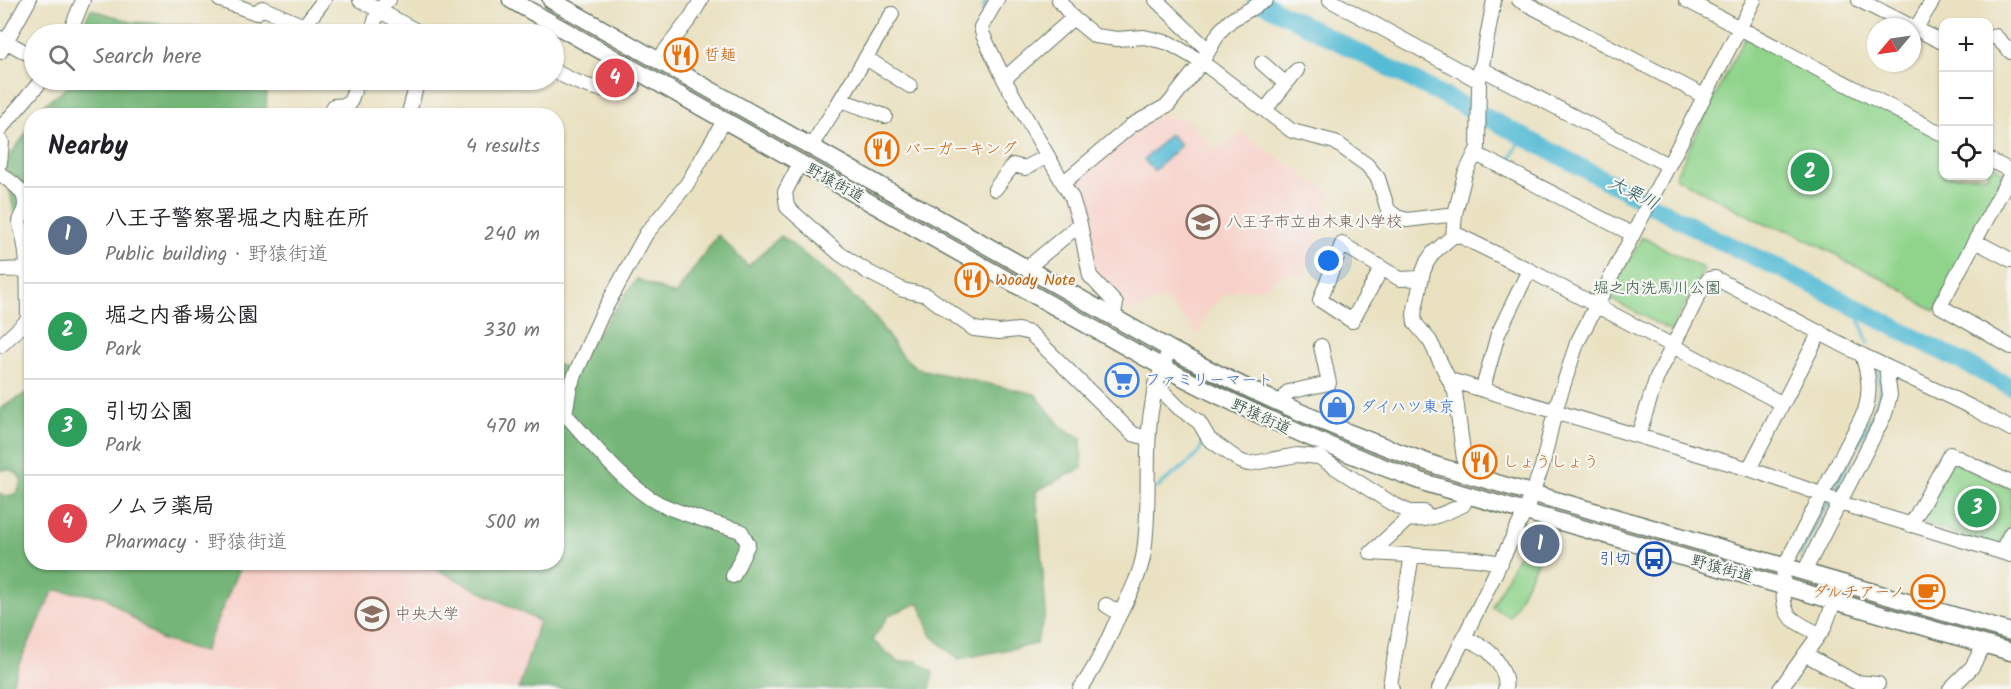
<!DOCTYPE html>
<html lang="en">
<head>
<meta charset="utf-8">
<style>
	body { margin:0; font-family:Kalam,"Klee One",sans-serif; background:#f2f2f2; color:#202124 }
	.controls { position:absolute; right:18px; top:18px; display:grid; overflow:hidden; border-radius:12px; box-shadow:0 2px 4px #0004 }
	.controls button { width:54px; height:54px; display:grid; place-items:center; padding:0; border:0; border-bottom:2px solid #e0e0e0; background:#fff; color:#202124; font:30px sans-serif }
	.compass { position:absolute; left:1867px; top:18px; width:54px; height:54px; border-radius:50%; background:#fff; box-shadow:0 2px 4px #0004; rotate:241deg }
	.you { position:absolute; left:1329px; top:261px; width:21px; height:21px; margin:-15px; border:4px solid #fff; border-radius:50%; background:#1a73e8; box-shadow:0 0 0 9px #1a73e833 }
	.badge { display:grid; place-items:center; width:39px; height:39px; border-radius:50%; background:#0b8043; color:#fff; font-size:20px; font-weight:700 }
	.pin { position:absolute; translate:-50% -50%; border:3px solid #fff; box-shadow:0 2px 6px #0006 }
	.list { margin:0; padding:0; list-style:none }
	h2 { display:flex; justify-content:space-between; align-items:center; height:78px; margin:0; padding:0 24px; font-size:26px }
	h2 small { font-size:20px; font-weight:400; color:#757577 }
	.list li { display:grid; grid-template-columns:39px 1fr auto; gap:18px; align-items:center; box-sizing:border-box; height:96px; padding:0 24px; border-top:2px solid #e0e0e0 }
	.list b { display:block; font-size:22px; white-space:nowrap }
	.list p { margin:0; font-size:20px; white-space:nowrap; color:#757577 }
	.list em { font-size:20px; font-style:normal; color:#757577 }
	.icon { flex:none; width:33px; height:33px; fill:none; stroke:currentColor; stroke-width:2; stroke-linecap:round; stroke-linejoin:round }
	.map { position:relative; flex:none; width:2011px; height:689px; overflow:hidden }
	.search { position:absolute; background:#fff; box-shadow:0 2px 4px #0004; left:24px; top:24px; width:540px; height:66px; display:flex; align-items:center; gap:15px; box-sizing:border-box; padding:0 21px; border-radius:33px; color:#757577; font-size:22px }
	.panel { position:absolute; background:#fff; box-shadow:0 2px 4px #0004; left:24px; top:108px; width:540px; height:462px; border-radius:24px }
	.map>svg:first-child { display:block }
</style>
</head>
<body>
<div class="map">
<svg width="2011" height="689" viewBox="0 0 2011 689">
	<rect width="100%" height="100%" fill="#f6f6f2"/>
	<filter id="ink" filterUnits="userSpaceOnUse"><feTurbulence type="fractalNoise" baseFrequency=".0167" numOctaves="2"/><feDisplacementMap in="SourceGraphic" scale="12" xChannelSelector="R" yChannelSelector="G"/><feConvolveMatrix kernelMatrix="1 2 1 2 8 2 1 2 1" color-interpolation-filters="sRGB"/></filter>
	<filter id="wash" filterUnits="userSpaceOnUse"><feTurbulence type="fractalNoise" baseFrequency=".008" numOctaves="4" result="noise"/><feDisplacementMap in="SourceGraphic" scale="24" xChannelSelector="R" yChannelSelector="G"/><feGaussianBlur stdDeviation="1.35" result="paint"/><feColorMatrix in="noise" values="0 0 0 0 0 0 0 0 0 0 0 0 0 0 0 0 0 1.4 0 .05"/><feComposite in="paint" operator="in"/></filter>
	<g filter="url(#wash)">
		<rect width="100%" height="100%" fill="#eae1c1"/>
		<!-- built -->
		<path fill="#f7d1c9" d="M1163,114L1166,118H1185L1215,151L1242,133L1331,193L1318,241L1304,280L1288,272L1263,287L1246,291L1244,288L1224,295L1208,311L1198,334L1165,298L1129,313L1123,309V305L1099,283L1071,191V180L1113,144Z
			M0,560L32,562L210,606L246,563L535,562L575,571L536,689H0Z"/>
		<!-- green -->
		<path fill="#90d48c" stroke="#588860" stroke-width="1.5" d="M1749,37L1943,138L1944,176H1988L1989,161L2005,174L1935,311L1915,300L1908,293L1870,272L1848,263L1835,254L1790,231L1767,225L1675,177L1743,40Z
			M1642,237L1704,269L1671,331L1609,298Z
			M1952,461L2011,489V523L1998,548L1923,523L1920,516Z
			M1520,551L1538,560L1510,617L1492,607Z"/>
		<!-- forest -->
		<path fill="#74b678" stroke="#4a7a56" stroke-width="1.5" d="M91,9L131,22L192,26L227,34H78Z
			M68,80H267L266,115H38L43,105L67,88Z
			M31,126V256L17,229L5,163Z
			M718,235L748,266L781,236L828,273L874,316L901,355L918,369L1035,394L1062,428L1081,438L1082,468L1036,491L1046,612L1036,644L958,659L932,636L919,603L889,615L872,640L898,662L917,661L933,672L930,689H519L539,621L434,568L408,563L556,562L557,364L571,370L637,279L675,295Z
			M31,390L32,562L241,563L204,652L160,639L104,596L54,590L19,664L10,689H0V493L5,497L17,493L22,481C17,471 11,468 0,470V409Z"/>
		<!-- water -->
		<path fill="#57bcd5" stroke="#3b7c84" stroke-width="1.5" d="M1170,134L1181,145L1154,171L1144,160Z"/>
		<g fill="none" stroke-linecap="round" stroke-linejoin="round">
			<!-- stream -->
			<path stroke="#57bcd5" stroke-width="3" d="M983,11L986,0
				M1511,158L1522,136
				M1855,308L1868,343
				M1158,488C1170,473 1204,459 1203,438
				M1831,495L1876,409L1880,389L1877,371
				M1800,555L1828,501"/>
			<!-- river -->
			<path stroke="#57bcd5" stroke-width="18" d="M1256,0L1515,132L1716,239L1783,270L2011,387"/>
		</g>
	</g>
	<g filter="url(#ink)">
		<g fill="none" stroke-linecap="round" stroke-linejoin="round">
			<defs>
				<path id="minor" d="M220,0L256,13L262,8L304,26L324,0
					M360,0L422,34
					M997,0L981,27L983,35L1004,79L1063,183
					M1059,0L1073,18L1095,36L1117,39L1144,37L1169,43L1202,62L1292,131L1335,142L1367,165L1378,178L1388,210L1397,217L1407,220L1455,214
					M1156,0L1208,50
					M1330,0L1479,81
					M1519,0L1704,96
					M1686,0L1944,135
					M1859,0L1944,43
					M1916,28L1933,0
					M69,34L83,0
					M371,34L378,11L389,0
					M0,38L34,57
					M1988,38L1995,36L2011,52
					M0,52L29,0
					M866,58L910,86
					M658,60L691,17L701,0
					M1262,63L1286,84
					M1480,68L1668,165
					M554,71C578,84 605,96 633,87
					M1004,79L1073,18
					M841,100L885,116
					M1265,110L1297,70
					M328,116L334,106L349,105L358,80
					M408,116L418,80
					M724,121L687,184L646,234L601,316L570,386L565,414C590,441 626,486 658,503C682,514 716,524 741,531L748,544L733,576
					M0,129L42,80
					M0,140L2,142L0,163
					M811,146L836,107L892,14
					M1476,154L1632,234
					M1988,159L2011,171
					M800,163L785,192L787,207L840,254L868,272L903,290L926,295L974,329L999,332L1018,330L1030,333L1133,434L1147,438
					M0,174C19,187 34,197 19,221C30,253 27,286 28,320L0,346
					M2011,174L1940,306L2011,347
					M995,189L1013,165L1025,168L1048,156
					M1080,224L1090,276L1116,304L1113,317
					M1454,233L1529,270L1783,404
					M1975,241L2011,260
					M1027,268L1080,224L1072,198L1063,183L1132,125L1168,105L1202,62L1220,31L1231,20L1266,0
					M1382,268L1352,321L1320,300L1342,244L1400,279L1421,278
					M0,270L27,269
					M1450,380L1749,469L1821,494L1840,503L2011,555
					M1155,384L1179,408L1199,422L1209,439L1240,461L1248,464L1297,455L1319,457L1391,503L1409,512H1424
					M1483,388L1498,334L1529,270
					M1280,404L1288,392L1329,383L1321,346
					M1638,436L1657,377L1704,285L1709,279L1715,278L1862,355L1971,407L2011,429
					M1749,469L1820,332
					M1466,474L1455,392L1430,341L1415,323L1414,314L1423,272L1427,262L1433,253L1453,236L1455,214L1465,174L1478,148L1479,81L1494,0
					M1468,495L1463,505C1445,513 1427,522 1408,519L1371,553L1477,559L1501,563
					M1911,525L1950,454L2011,483
					M2001,552L2011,533
					M1804,572L1885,414L1890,395L1886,367
					M1106,605L1120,614
					M1819,634C1810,629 1792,622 1787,612C1782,603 1783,578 1784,567L1865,411C1871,391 1869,375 1862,355
					M1465,638C1472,642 1481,645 1487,650C1497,658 1508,676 1505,689
					M1805,654L1855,682L1878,684
					M1080,689C1095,669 1105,646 1115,624C1126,601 1140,578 1144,552C1154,482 1136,416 1170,349
					M1392,689L1390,685L1412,555
					M1439,689L1525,512L1542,467L1555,411L1577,343L1754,0
					M1780,689L1824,628L1834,602
					M1950,689L1972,667L1984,645"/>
				<path id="major" d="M511,0L1144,357C1236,407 1330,449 1429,484L2011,652
					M551,0L1170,349C1256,395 1345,434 1438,466L2011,632"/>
			</defs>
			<!-- minor casing -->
			<use href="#minor" stroke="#667665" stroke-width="16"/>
			<!-- major casing -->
			<use href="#major" stroke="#667665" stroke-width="19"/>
			<!-- minor -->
			<use href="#minor" stroke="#fff" stroke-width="14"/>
			<!-- major -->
			<use href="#major" stroke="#fff" stroke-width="16"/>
		</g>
	</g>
	<!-- icons -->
	<defs>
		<symbol id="restaurant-ring" viewBox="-11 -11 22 22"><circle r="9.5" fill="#f6f6f2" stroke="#e8710a" stroke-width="1.5"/><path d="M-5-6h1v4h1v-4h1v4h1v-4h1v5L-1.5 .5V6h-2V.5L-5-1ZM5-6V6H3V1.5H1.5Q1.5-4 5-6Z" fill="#e8710a"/></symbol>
		<symbol id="school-ring" viewBox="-11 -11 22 22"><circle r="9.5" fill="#f6f6f2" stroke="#8d6e63" stroke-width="1.5"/><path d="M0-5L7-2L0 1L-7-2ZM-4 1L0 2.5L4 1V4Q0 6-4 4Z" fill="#8d6e63"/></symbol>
		<symbol id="supermarket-ring" viewBox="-11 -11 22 22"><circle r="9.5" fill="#f6f6f2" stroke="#3f7fe0" stroke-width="1.5"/><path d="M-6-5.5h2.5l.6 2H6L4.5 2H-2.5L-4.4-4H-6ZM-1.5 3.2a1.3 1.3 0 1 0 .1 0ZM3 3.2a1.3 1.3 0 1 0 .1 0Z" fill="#3f7fe0"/></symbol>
		<symbol id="shop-ring" viewBox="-11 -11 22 22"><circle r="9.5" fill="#f6f6f2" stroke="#3f7fe0" stroke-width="1.5"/><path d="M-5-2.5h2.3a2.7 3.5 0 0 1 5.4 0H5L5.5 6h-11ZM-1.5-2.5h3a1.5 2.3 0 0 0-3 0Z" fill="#3f7fe0"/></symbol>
		<symbol id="bus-ring" viewBox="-11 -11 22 22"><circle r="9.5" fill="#f6f6f2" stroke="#1a4fb4" stroke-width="1.5"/><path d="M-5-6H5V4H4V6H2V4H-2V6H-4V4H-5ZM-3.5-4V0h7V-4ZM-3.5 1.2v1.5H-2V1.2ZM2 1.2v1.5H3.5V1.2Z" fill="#1a4fb4"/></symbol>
		<symbol id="cafe-ring" viewBox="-11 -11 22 22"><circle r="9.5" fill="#f6f6f2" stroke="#e8710a" stroke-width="1.5"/><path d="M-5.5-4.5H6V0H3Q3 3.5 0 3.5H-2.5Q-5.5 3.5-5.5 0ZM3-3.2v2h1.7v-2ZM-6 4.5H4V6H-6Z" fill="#e8710a"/></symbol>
		<symbol id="university-ring" viewBox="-11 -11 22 22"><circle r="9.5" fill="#f6f6f2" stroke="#8d6e63" stroke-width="1.5"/><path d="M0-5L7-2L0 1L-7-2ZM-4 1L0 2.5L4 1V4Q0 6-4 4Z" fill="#8d6e63"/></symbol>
	</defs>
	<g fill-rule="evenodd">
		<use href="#restaurant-ring" x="662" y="36" width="38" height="38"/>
		<use href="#restaurant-ring" x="863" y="130" width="38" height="38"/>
		<use href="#school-ring" x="1184" y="203" width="38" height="38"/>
		<use href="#restaurant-ring" x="953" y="261" width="38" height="38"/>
		<use href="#supermarket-ring" x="1103" y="361" width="38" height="38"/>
		<use href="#shop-ring" x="1318" y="388" width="38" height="38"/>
		<use href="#restaurant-ring" x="1461" y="443" width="38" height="38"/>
		<use href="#bus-ring" x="1635" y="540" width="38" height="38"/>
		<use href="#cafe-ring" x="1909" y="573" width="38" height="38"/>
		<use href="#university-ring" x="353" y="595" width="38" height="38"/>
	</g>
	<g text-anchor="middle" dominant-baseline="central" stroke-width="4.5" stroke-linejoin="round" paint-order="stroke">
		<!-- food labels -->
		<g font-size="16" fill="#c56008" stroke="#f6f6f2" text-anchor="start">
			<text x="704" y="55">哲麺</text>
			<text x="905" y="149">バーガーキング</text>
			<text x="995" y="280">Woody Note</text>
			<text x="1503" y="462">しょうしょう</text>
			<text x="1905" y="592" text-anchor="end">ダルチアーノ</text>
		</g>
		<!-- street labels -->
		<g font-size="16" fill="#1f3d34" stroke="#f6f6f2">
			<text transform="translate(835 183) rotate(29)">野猿街道</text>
			<text transform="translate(1261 417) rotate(25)">野猿街道</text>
			<text transform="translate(1722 569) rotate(16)">野猿街道</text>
		</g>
		<!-- education labels -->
		<g font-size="16" fill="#785e54" stroke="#f6f6f2" text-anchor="start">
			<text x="1226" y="222">八王子市立由木東小学校</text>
			<text x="395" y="614">中央大学</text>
		</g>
		<!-- park labels -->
		<g font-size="16" fill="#365b46" stroke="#f6f6f2">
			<text x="1657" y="288">堀之内洗馬川公園</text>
		</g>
		<!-- shop labels -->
		<g font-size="16" fill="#366cbe" stroke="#f6f6f2" text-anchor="start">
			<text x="1145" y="380">ファミリーマート</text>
			<text x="1360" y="407">ダイハツ東京</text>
		</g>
		<!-- transit labels -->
		<g font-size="16" fill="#164399" stroke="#f6f6f2" text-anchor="end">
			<text x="1631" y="559">引切</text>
		</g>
		<!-- water labels -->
		<g font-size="18" font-style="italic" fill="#2d5d5c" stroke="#f6f6f2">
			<text transform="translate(1633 194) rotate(27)">大栗川</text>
		</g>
	</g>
</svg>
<div class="controls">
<button>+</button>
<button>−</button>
<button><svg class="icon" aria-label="locate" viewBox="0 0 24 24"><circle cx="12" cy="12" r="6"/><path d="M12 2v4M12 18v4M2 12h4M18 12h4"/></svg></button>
</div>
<svg class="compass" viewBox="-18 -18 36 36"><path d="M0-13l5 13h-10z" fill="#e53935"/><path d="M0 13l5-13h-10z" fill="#757577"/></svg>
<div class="you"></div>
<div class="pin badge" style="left:1540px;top:544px;background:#5c6f8a">1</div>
<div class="pin badge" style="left:1810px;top:172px;background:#2e9e5b">2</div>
<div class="pin badge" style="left:1977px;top:508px;background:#2e9e5b">3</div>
<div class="pin badge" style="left:615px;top:78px;background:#e0444e">4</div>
<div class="search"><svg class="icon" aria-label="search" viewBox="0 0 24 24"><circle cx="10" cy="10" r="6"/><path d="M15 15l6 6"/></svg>Search here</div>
<section class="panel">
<h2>Nearby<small>4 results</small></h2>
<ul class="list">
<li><span class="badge" style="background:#5c6f8a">1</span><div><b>八王子警察署堀之内駐在所</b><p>Public building · 野猿街道</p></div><em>240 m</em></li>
<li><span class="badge" style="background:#2e9e5b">2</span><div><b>堀之内番場公園</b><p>Park</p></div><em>330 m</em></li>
<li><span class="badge" style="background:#2e9e5b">3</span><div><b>引切公園</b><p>Park</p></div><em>470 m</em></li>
<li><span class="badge" style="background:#e0444e">4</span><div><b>ノムラ薬局</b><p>Pharmacy · 野猿街道</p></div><em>500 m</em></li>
</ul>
</section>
</div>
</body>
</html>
